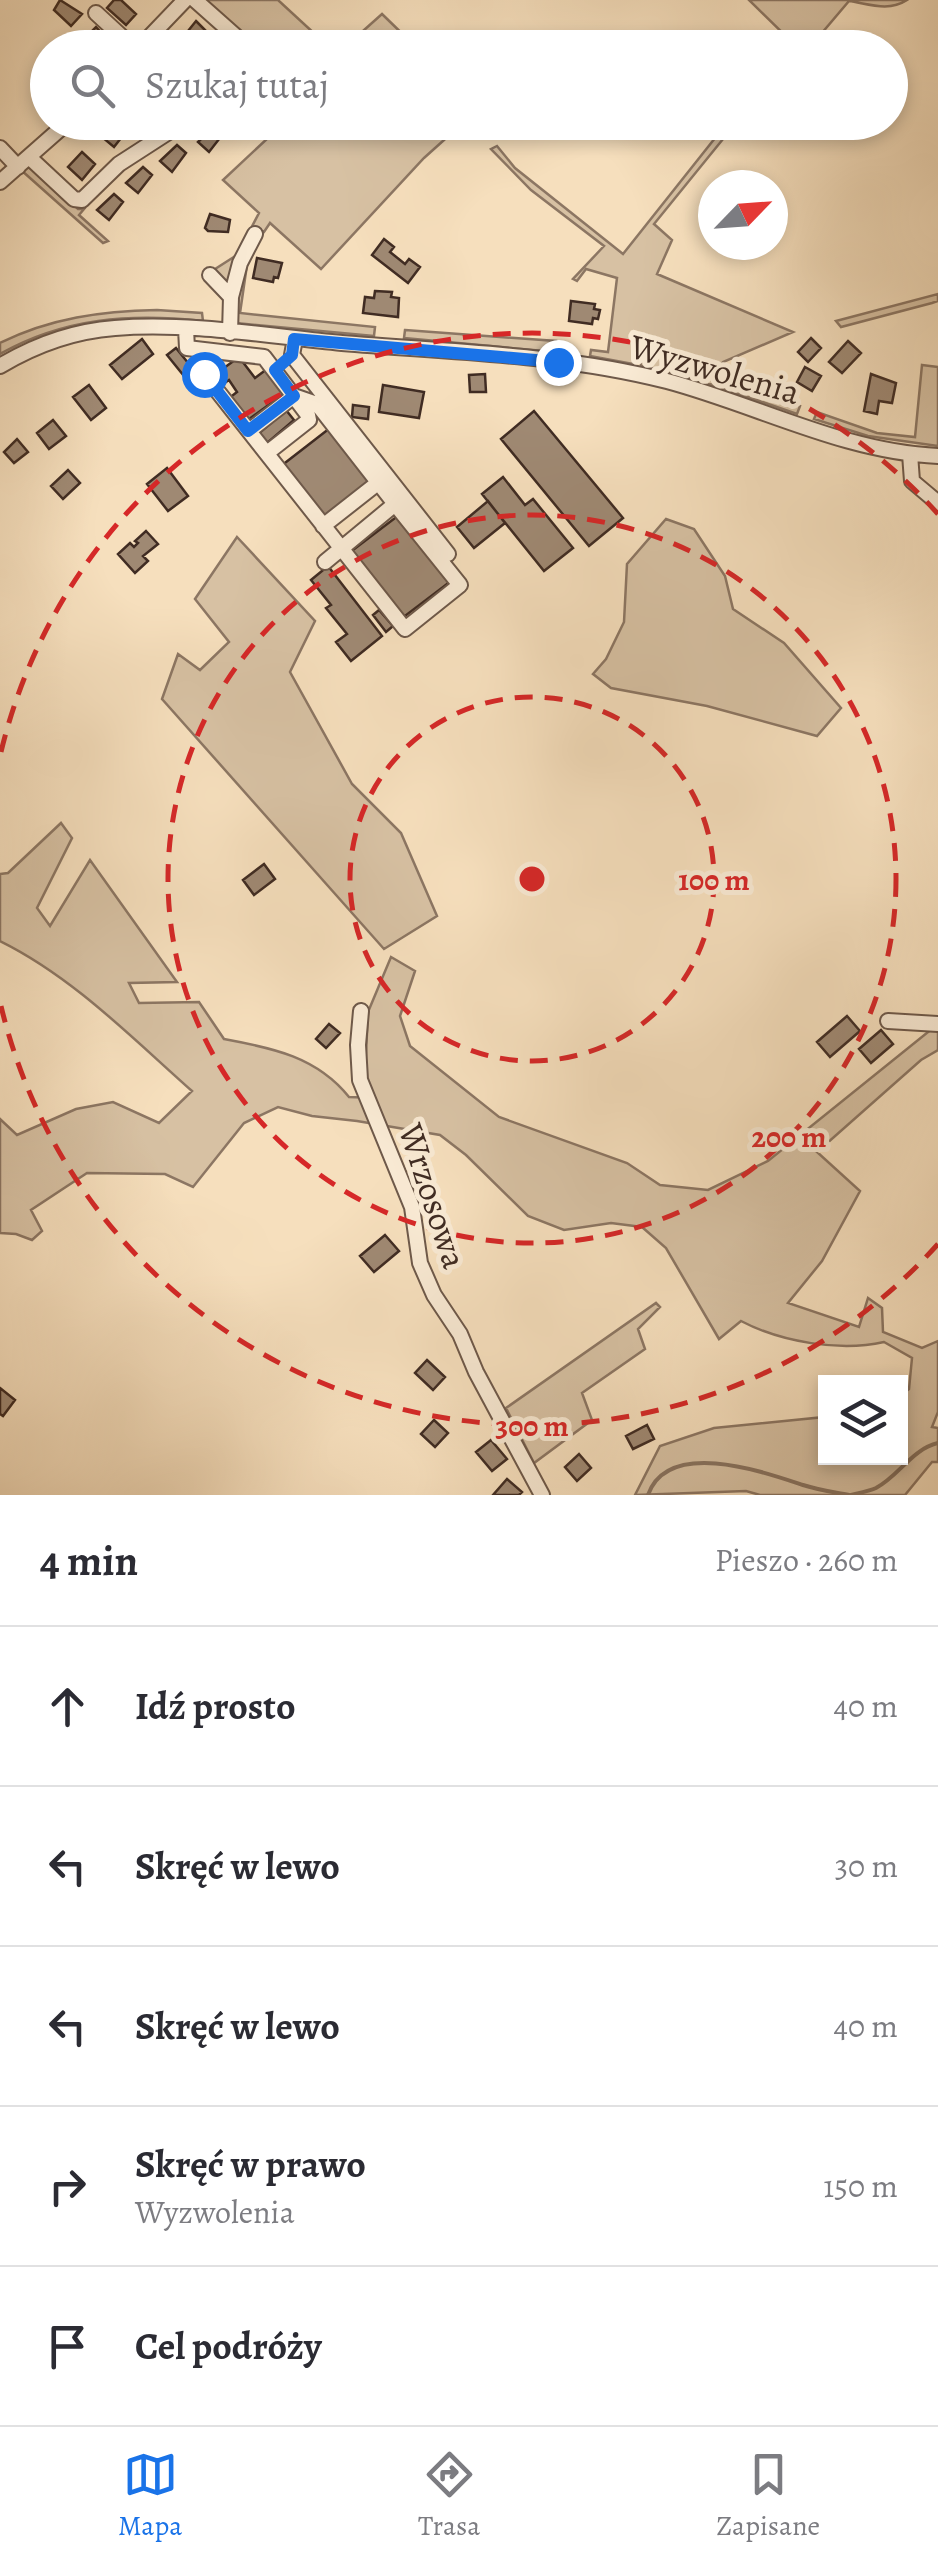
<!DOCTYPE html>
<html lang="pl">
<head>
<meta charset="utf-8">
<style>
	body { margin:0; font-family:Alegreya,serif; background:#f7f7f7; color:#2b2b33 }
	.controls { position:absolute; right:30px; bottom:30px; display:grid; overflow:hidden; border-radius:0px; box-shadow:0 5px 15px #0003 }
	.controls button { width:90px; height:90px; display:grid; place-items:center; padding:0; border:0; border-bottom:2px solid #e1e1e2; background:#fff; color:#2b2b33; font:50px sans-serif }
	.compass { position:absolute; left:698px; top:170px; width:90px; height:90px; border-radius:50%; background:#fff; box-shadow:0 5px 15px #0003; rotate:65deg }
	.stop { position:absolute; width:30px; height:30px; margin:-22px; border:8px solid #1a73e8; border-radius:50%; background:#fff }
	.stop.end { background:#1a73e8; border-color:#fff; box-shadow:0 2px 10px #0008 }
	.list { margin:0; padding:0; list-style:none }
	h2 { display:flex; justify-content:space-between; align-items:center; height:130px; margin:0; padding:0 40px; font-size:42px }
	h2 small { font-size:32px; font-weight:400; color:#7c7c81 }
	.list li { display:grid; grid-template-columns:65px 1fr auto; gap:30px; align-items:center; box-sizing:border-box; height:160px; padding:0 40px; border-top:2px solid #e1e1e2 }
	.list b { display:block; font-size:38px; white-space:nowrap }
	.list p { margin:0; font-size:32px; white-space:nowrap; color:#7c7c81 }
	.list em { font-size:32px; font-style:normal; color:#7c7c81 }
	.icon { flex:none; width:55px; height:55px; fill:none; stroke:currentColor; stroke-width:2; stroke-linecap:round; stroke-linejoin:round }
	.map { position:relative; flex:none; width:938px; height:1495px; overflow:hidden }
	.search { position:absolute; background:#fff; box-shadow:0 5px 15px #0003; left:30px; right:30px; top:30px; height:110px; display:flex; align-items:center; gap:25px; box-sizing:border-box; padding:0 35px; border-radius:55px; color:#7c7c81; font-size:38px }
	.sheet { height:930px; background:#fff }
	nav { display:flex; justify-content:space-around; align-items:center; box-sizing:border-box; height:140px; border-top:2px solid #e1e1e2; background:#fff; font-size:28px; color:#7c7c81 }
	nav a { display:grid; justify-items:center; gap:5px }
	nav .on { color:#1a73e8 }
	.map>svg:first-child { display:block }
</style>
</head>
<body>
<div class="map">
<svg width="938" height="1495" viewBox="0 0 938 1495">
	<rect width="100%" height="100%" fill="#f6dfbd"/>
	<filter id="stains"><feTurbulence type="fractalNoise" baseFrequency=".002" numOctaves="4"/><feColorMatrix values="0 0 0 0 .2 0 0 0 0 .09 0 0 0 0 .02 0 0 0 .5 -.17"/></filter>
	<radialGradient id="worn" r=".72"><stop offset=".6" stop-color="#630" stop-opacity="0"/><stop offset="1" stop-color="#630" stop-opacity=".3"/></radialGradient>
	<!-- green -->
	<path fill="#d7c1a3" stroke="#8c7663" stroke-width="2.5" d="M202,0H278L329,47H256Z
		M749,0H907C889,12 869,4 849,1L810,47L792,48L794,44Z
		M382,14L416,47H345Z
		M284,123H463L424,158L321,269L270,223L264,232L253,227L226,286L212,271L237,255L259,213L223,180Z
		M727,123H736L654,224L672,240L657,274L793,332L723,362L711,376L800,406L797,414L707,383L710,376L696,372L692,379L641,365V358L634,357L633,364L590,356L591,350L608,352L617,278L586,269L577,281L573,279L604,246L531,190L491,149L497,146L515,168L623,254Z
		M26,166H32L78,209H84L79,215L108,241L103,243L21,170Z
		M248,258L240,313L375,327L374,336L236,323L234,318L244,264Z
		M938,294V301L932,303L841,327L836,321Z
		M157,310L202,313L203,321C130,313 64,318 0,354V343C50,318 102,311 157,310Z
		M405,330L556,341L555,352L404,338Z
		M922,365L938,367V446L868,436L814,419L817,412L877,433L915,437Z
		M666,519L694,529L725,576L733,609L784,643L841,708L817,736L707,706L611,688L593,674L606,659L624,622L627,564Z
		M237,537L315,621L290,672L352,784L401,833L437,916L384,949L162,699L178,654L200,670L229,642L195,599Z
		M61,823L72,838L37,908L50,926L90,860L177,982L129,983L139,1003L199,1002L224,1039C273,1048 317,1057 349,1097L375,1098L365,1074L368,1012L391,957L415,971L400,1016L410,1046L499,1117L627,1163L660,1185L708,1190L768,1161L933,1028H938V1050L921,1060L817,1152L860,1191L822,1261L788,1303L859,1327L868,1298L882,1308L883,1332L922,1348L938,1341V1412L932,1427L938,1428V1462H932L905,1495H760L746,1491L635,1495L660,1446L714,1428L825,1417L826,1458H900L901,1395L909,1389L912,1358L884,1342C840,1352 781,1342 741,1321L719,1339L666,1248L642,1227L611,1223L564,1230L528,1216L466,1155L440,1135L357,1121L312,1116L278,1107L244,1123L193,1187L165,1174L87,1173L31,1210L42,1231L32,1240L16,1234L0,1233V1119L17,1135L76,1109L113,1102L159,1123L192,1091C131,1037 73,977 0,941V874L8,873Z
		M656,1303L660,1307L638,1329L645,1349L582,1393L592,1420L534,1463L506,1408Z"/>
	<g fill="none" stroke-linecap="round" stroke-linejoin="round">
		<!-- stream -->
		<path stroke="#887360" stroke-width="4" d="M648,1495C668,1438 764,1472 803,1485C818,1490 834,1492 849,1495
			M851,1495C859,1493 869,1491 876,1488C899,1476 912,1449 938,1443"/>
	</g>
	<!-- building -->
	<path fill="#9f8973" stroke="#402c23" stroke-width="2.5" d="M60,0L82,14L71,26L54,10Z
		M114,0H121L136,14L126,25L107,8Z
		M196,21L211,36L201,48L184,36Z
		M96,27L110,42L105,48H91L84,39Z
		M117,122L128,129L114,147L102,137Z
		M214,126L223,134L209,152L198,142Z
		M177,145L186,153L172,172L160,161Z
		M82,152L95,164L82,180L68,167Z
		M143,167L152,175L138,193L126,183Z
		M114,194L123,202L109,220L97,210Z
		M210,214L230,220L228,232L208,231L205,228Z
		M384,239L394,247L390,252L405,264L409,259L420,267L408,283L372,255Z
		M257,258L282,263L278,278L274,277L273,282L253,278Z
		M375,291L392,292L391,297L399,298L398,317L363,313L365,297L374,298Z
		M571,301L595,304L594,309L600,310L598,319L593,318L592,324L569,321Z
		M811,338L821,348L808,362L798,352Z
		M142,339L153,354L122,379L110,365Z
		M848,341L861,353L842,373L829,362Z
		M176,348L193,369L184,376L167,355Z
		M214,353L224,368L239,357L255,378L267,369L285,393L245,422L228,399L237,392L229,380L217,388L199,364Z
		M805,367L821,376L812,391L797,382Z
		M485,374L486,392H470L469,375Z
		M871,374L896,383L892,403L879,401L877,414L864,411Z
		M89,385L106,408L91,420L73,397Z
		M383,385L424,392L419,418L379,412Z
		M353,405L369,407L368,419L352,417Z
		M286,410L294,420L266,444L258,434Z
		M534,411L623,518L589,546L501,439Z
		M53,420L66,436L49,449L37,433Z
		M330,428L371,481L323,519L281,466Z
		M17,439L28,452L14,463L4,452Z
		M167,468L188,496L168,511L147,484Z
		M68,470L80,483L63,499L51,486Z
		M503,477L525,505L533,499L573,548L544,571L482,494Z
		M488,501L505,523L474,548L457,527Z
		M399,515L451,581L401,619L349,553Z
		M146,531L158,544L143,556L148,561L135,573L118,554L130,543L134,547L138,543L135,541Z
		M328,566L382,636L351,661L336,642L347,634L326,608L331,605L311,580Z
		M379,610L393,626L386,632L373,615Z
		M264,864L275,879L254,895L243,880Z
		M847,1016L860,1031L830,1057L817,1042Z
		M329,1024L340,1033L326,1048L316,1039Z
		M881,1030L893,1044L871,1063L859,1049Z
		M385,1235L399,1251L374,1272L360,1256Z
		M427,1360L445,1377L433,1390L415,1373Z
		M0,1388L15,1400L3,1416L0,1414Z
		M434,1420L448,1433L435,1447L421,1434Z
		M647,1425L654,1439L633,1449L626,1436Z
		M491,1440L507,1459L492,1471L476,1452Z
		M579,1454L591,1468L577,1481L565,1467Z
		M507,1479L522,1492L519,1495H493Z"/>
	<g fill="none" stroke-linecap="round" stroke-linejoin="round">
		<defs>
			<path id="minor" d="M195,0L249,48
				M96,13L134,48
				M139,48L185,0
				M0,148L18,167
				M30,158L74,199L82,200L119,164L184,122
				M0,182L68,122
				M210,275L231,297
				M186,329L187,348L264,357L308,415L309,420L267,453
				M230,333L231,297L240,263L255,234
				M295,339L292,355L448,554
				M0,366C35,345 74,331 115,328C189,322 268,336 342,343C450,352 562,354 667,381C757,405 844,452 938,456
				M204,374L405,629L460,585L395,504
				M249,431L294,396L317,404L395,504L325,562
				M910,454L912,481L938,503
				M323,526L379,482
				M361,1011L358,1045L360,1080L412,1207L420,1263L434,1295L460,1334L476,1372L542,1495
				M888,1021L938,1024"/>
		</defs>
		<!-- minor casing -->
		<use href="#minor" stroke="#6e594a" stroke-width="18"/>
		<!-- minor -->
		<use href="#minor" stroke="#f9ead4" stroke-width="14"/>
	</g>
	<g fill="none" stroke-linecap="round" stroke-linejoin="round">
		<!-- route -->
		<path stroke="#1a73e8" stroke-width="12" d="M204,374L248,431L294,396L275,370L292,355L294,339L558,362"/>
	</g>
	<!-- distance rings -->
	<g fill="none" stroke="#d62828" stroke-width="5" stroke-dasharray="18 12">
		<circle cx="532" cy="879" r="182"/>
		<circle cx="532" cy="879" r="364"/>
		<path d="M938 1244A546 546 0 0 1 1 1006M1 752A546 546 0 0 1 938 514"/>
	</g>
	<g text-anchor="middle" dominant-baseline="central" stroke-width="10" stroke-linejoin="round" paint-order="stroke">
		<!-- street labels -->
		<g font-size="35" fill="#402c23" stroke="#f9ead4">
			<text transform="translate(715 369) rotate(16)">Wyzwolenia</text>
			<text transform="translate(433 1196) rotate(72)">Wrzosowa</text>
		</g>
	</g>
	<circle cx="532" cy="879" r="15" fill="#d62828" stroke="#f9ead4" stroke-width="5"/>
	<g font-size="30" text-anchor="middle" font-weight="bold" fill="#d62828" stroke="#f9ead4" stroke-width="10" stroke-linejoin="round" paint-order="stroke">
		<text x="714" y="890">100 m</text>
		<text x="789" y="1147">200 m</text>
		<text x="532" y="1436">300 m</text>
	</g>
	<rect width="100%" height="100%" filter="url(#stains)"/>
	<rect width="100%" height="100%" fill="url(#worn)"/>
</svg>
<div class="controls">
<button><svg class="icon" aria-label="layers" viewBox="0 0 24 24"><path d="M12 4l9 5-9 5-9-5zM3 14l9 5 9-5"/></svg></button>
</div>
<svg class="compass" viewBox="-18 -18 36 36"><path d="M0-13l5 13h-10z" fill="#e53935"/><path d="M0 13l5-13h-10z" fill="#7c7c81"/></svg>
<div class="stop" style="left:204px;top:374px"></div>
<div class="stop end" style="left:558px;top:362px"></div>
<div class="search"><svg class="icon" aria-label="search" viewBox="0 0 24 24"><circle cx="10" cy="10" r="6"/><path d="M15 15l6 6"/></svg>Szukaj tutaj</div>
</div>
<section class="sheet">
<h2>4 min<small>Pieszo · 260 m</small></h2>
<ul class="list">
<li><svg class="icon" aria-label="ahead" viewBox="0 0 24 24"><path d="M12 20V5M6 11l6-6 6 6"/></svg><div><b>Idź prosto</b></div><em>40 m</em></li>
<li><svg class="icon" aria-label="left" viewBox="0 0 24 24"><path d="M17 20v-9H6M10 6l-5 5 5 5"/></svg><div><b>Skręć w lewo</b></div><em>30 m</em></li>
<li><svg class="icon" aria-label="left" viewBox="0 0 24 24"><path d="M17 20v-9H6M10 6l-5 5 5 5"/></svg><div><b>Skręć w lewo</b></div><em>40 m</em></li>
<li><svg class="icon" aria-label="right" viewBox="0 0 24 24"><path d="M7 20v-9h11M14 6l5 5-5 5"/></svg><div><b>Skręć w prawo</b><p>Wyzwolenia</p></div><em>150 m</em></li>
<li><svg class="icon" aria-label="arrive" viewBox="0 0 24 24"><path d="M6 21V4h12l-3 4 3 4H6"/></svg><div><b>Cel podróży</b></div></li>
</ul>
</section>
<nav>
<a class="on"><svg class="icon" aria-label="map" viewBox="0 0 24 24"><path d="M3 6l6-2 6 2 6-2v14l-6 2-6-2-6 2zM9 4v14M15 6v14"/></svg>Mapa</a>
<a><svg class="icon" aria-label="directions" viewBox="0 0 24 24"><path d="M12 3l9 9-9 9-9-9zM9 14v-3h6M13 9l2 2-2 2"/></svg>Trasa</a>
<a><svg class="icon" aria-label="saved" viewBox="0 0 24 24"><path d="M7 4h10v16l-5-4-5 4z"/></svg>Zapisane</a>
</nav>
</body>
</html>
